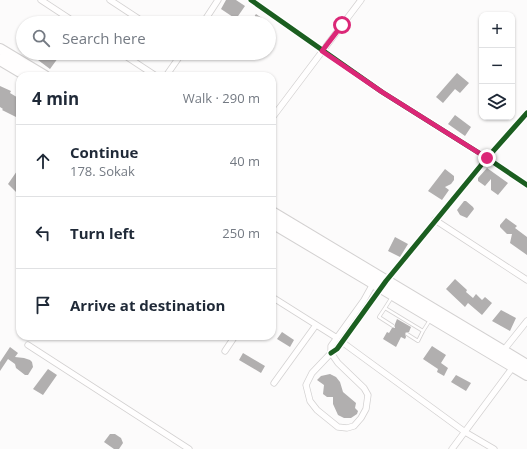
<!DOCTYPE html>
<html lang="en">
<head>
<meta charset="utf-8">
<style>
	body { margin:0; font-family:"Open Sans",sans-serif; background:#f2f2f3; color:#1f2937 }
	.controls { position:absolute; right:12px; top:12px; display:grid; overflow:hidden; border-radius:8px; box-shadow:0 1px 3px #0004 }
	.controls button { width:36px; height:36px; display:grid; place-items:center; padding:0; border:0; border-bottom:1px solid #e0e1e3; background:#fff; color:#1f2937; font:20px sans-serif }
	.stop { position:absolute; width:12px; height:12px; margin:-9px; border:3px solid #db2777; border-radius:50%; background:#fff }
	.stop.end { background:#db2777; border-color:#fff; box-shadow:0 1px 4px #0008 }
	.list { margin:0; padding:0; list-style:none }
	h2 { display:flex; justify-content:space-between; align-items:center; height:52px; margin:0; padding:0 16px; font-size:17px }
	h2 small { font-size:13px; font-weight:400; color:#747a83 }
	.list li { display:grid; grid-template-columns:26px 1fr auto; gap:12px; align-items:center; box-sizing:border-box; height:72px; padding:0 16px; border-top:1px solid #e0e1e3 }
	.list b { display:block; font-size:15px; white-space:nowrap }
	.list p { margin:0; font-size:13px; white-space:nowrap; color:#747a83 }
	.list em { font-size:13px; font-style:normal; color:#747a83 }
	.icon { flex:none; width:22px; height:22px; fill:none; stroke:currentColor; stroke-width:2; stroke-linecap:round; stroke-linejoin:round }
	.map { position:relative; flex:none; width:527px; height:449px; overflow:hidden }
	.search { position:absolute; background:#fff; box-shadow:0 1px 3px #0004; left:16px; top:16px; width:260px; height:44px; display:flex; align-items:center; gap:10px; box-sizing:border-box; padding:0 14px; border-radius:22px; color:#747a83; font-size:15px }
	.panel { position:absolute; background:#fff; box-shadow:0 1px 3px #0004; left:16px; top:72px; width:260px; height:268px; border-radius:12px }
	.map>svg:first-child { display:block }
</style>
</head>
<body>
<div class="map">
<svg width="527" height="449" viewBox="0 0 527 449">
	<rect width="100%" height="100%" fill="#fcfbfb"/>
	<!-- building -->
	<path fill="#b1afaf" d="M226,0H236L245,6L236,19L221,9Z
		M256,14L269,23H250Z
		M43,53H50L58,58L50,69L38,60Z
		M457,73L469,83L460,93L455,89L443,103L436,97Z
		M0,86L11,91L10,93L20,99V119L2,110L3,109L0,107Z
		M455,115L471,127L465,136L448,124Z
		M487,168L508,183L498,195L491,190V179L485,186L478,181V178Z
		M445,169L454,176V180L451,184L445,187L449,190L442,200L428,191Z
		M17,171L20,173V194L16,192L8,184Z
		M464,201H466L473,207L474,209L467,218L460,215L457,210Z
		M506,218L517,226L515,228L527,237V255L510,243L512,234H507L500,227V225Z
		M395,237L408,244L400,257L388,251Z
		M455,279L467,290L466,292L473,298L476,294L482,300L485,297L492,303L482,315L468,303L465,307L446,289Z
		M501,310L516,318L510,331L492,321Z
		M397,319L411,327L409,332L405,333L406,337L405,339L401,337L396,347L383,339L387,332L389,333L392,328H395V324Z
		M282,332L294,340L290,347L277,339Z
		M432,346L446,355L441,363L448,368L444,376L437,372L438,369L423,359Z
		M10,347L18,353L15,357L24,358L30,360L32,362L33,367L28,375H25L16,368L15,364L8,359L0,371V362Z
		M243,353L265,366L261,373L239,360Z
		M48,369L57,375L43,395L33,389Z
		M330,374L336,377L340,382L343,392L356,403L355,408L358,411L357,414L351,418H344L338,415L333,404V397H327L323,394L324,385L317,380L321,376Z
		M456,375L471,383L466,391L451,382Z
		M110,434H115L121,438L123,443L119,449H114L104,442Z"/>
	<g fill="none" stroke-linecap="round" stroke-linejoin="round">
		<defs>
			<path id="lane" d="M392,297L385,308L423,331L430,320
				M385,308L379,317L393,326
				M407,334L418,341L423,331"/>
			<path id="street" d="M41,0L76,23
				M110,0L145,23
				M251,0L382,92L487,158L527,185
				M203,23L218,0
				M121,53L156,76
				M166,76L182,53
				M272,118L361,0
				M435,220L527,280
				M272,297L337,338
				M342,342L465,432L494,449
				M28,345L189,449
				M225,351L235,336
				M503,351L527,321
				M331,353L337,349L386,281L487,158L527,113
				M331,353L338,363L364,388L368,395L366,409L361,418L354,426L347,428L338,427L317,410L310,401L306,385L312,373Z
				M331,353V346L364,300L374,282
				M274,383L316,325
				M452,449L513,367"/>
			<path id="highway" d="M0,49L45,76
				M0,60L27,76
				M272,212L527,365
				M272,223L527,375"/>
		</defs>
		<!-- lane casing -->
		<use href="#lane" stroke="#d3d1d1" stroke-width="4"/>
		<!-- street casing -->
		<use href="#street" stroke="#d3d1d1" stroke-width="7"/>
		<!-- highway casing -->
		<use href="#highway" stroke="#d3d1d1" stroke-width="12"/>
		<!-- lane -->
		<use href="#lane" stroke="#fffefe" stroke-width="2.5"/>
		<!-- street -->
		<use href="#street" stroke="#fffefe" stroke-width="5.5"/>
		<!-- highway -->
		<use href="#highway" stroke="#fffefe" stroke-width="10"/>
		<defs>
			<path id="cycleway" d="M251,0L382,92L487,158L527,185
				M331,353L337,349L386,281L487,158L527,113"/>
		</defs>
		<!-- cycleway casing -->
		<use href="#cycleway" stroke="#fff" stroke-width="8"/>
		<!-- cycleway -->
		<use href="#cycleway" stroke="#1b5e20" stroke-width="5"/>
	</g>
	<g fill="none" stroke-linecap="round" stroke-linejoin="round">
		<!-- route -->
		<path stroke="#db2777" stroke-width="5" d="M342,25L322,51L382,92L487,158"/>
	</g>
</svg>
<div class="controls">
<button>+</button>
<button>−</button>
<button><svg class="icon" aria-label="layers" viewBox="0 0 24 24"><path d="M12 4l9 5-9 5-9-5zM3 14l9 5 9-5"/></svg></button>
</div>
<div class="stop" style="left:342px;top:25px"></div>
<div class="stop end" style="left:487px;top:158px"></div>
<div class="search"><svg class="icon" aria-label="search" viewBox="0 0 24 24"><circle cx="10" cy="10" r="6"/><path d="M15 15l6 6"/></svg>Search here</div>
<section class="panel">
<h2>4 min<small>Walk · 290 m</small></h2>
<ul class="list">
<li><svg class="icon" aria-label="ahead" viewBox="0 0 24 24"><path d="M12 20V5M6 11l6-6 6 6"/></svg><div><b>Continue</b><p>178. Sokak</p></div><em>40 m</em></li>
<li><svg class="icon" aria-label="left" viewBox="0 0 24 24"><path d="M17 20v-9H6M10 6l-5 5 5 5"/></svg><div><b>Turn left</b></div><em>250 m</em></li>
<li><svg class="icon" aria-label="arrive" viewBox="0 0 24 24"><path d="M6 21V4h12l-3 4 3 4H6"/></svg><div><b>Arrive at destination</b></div></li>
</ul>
</section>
</div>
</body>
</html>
